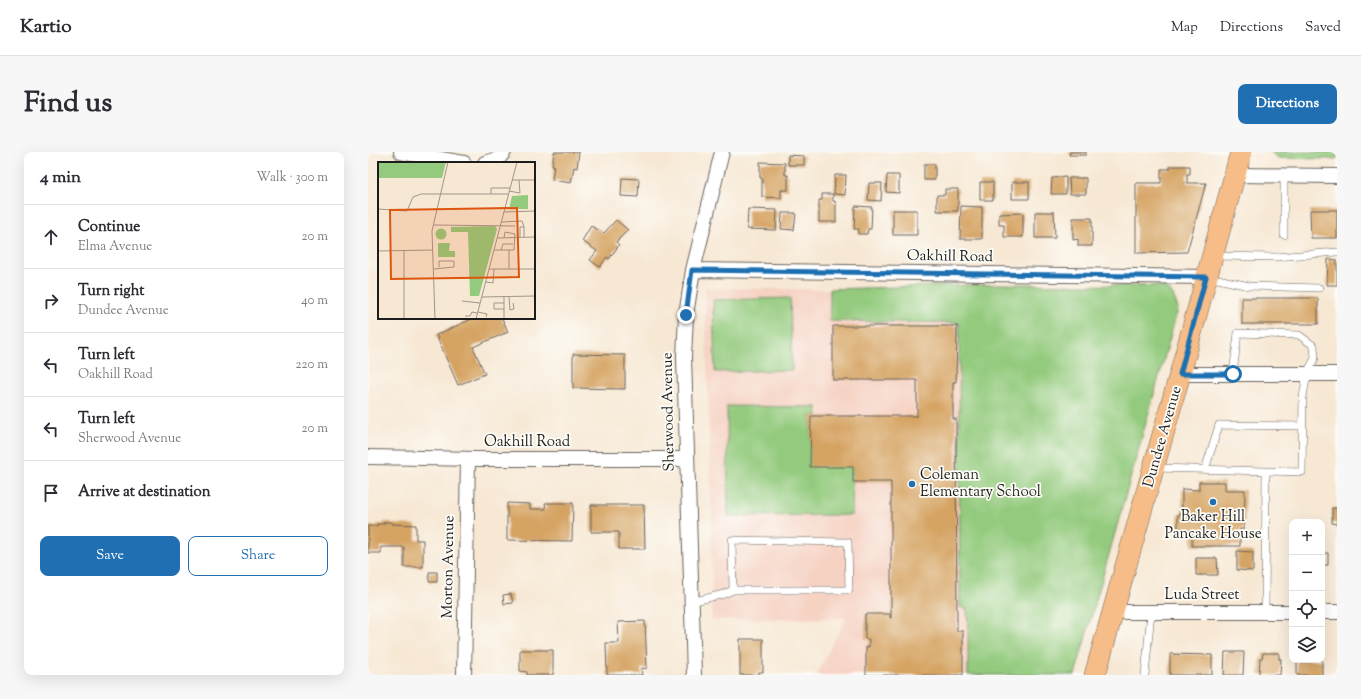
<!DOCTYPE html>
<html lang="en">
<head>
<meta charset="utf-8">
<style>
	body { margin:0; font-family:"Sorts Mill Goudy",serif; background:#f7f7f7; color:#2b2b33 }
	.controls { position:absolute; right:12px; bottom:12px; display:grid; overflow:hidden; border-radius:8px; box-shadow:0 4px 16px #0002 }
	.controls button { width:36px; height:36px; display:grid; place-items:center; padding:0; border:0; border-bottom:1px solid #e1e1e2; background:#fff; color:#2b2b33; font:20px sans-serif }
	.stop { position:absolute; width:12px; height:12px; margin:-9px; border:3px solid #1f6fb2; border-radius:50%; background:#fff }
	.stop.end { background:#1f6fb2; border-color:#fff; box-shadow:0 1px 4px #0008 }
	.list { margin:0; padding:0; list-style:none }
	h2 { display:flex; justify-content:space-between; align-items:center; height:52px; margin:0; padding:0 16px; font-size:17px }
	h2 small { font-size:13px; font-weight:400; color:#7c7c81 }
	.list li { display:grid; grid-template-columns:26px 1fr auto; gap:12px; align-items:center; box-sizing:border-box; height:64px; padding:0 16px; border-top:1px solid #e1e1e2 }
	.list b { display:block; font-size:15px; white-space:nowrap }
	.list p { margin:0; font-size:13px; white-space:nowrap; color:#7c7c81 }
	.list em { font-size:13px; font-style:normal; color:#7c7c81 }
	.actions { display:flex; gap:8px; padding:12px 16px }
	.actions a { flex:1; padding:9px 0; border:1px solid #1f6fb2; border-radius:8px; text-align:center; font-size:14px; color:#1f6fb2 }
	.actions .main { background:#1f6fb2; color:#fff }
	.icon { flex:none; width:22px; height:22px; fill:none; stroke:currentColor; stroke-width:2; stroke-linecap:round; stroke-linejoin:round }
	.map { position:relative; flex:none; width:969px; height:523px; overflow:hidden; border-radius:8px }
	header { display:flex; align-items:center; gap:24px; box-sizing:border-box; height:56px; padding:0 20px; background:#fff; border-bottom:1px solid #e1e1e2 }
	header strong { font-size:19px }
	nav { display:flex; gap:22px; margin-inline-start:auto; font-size:14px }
	.intro { display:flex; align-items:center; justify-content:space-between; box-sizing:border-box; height:96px; padding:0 24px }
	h1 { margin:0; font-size:28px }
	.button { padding:10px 18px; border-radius:8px; background:#1f6fb2; color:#fff; font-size:14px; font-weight:700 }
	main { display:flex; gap:24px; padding:0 24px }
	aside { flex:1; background:#fff; border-radius:8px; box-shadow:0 4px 16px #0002 }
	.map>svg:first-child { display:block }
</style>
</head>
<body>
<header>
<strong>Kartio</strong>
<nav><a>Map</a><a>Directions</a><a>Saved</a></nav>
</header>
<div class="intro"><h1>Find us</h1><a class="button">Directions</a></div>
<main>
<aside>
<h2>4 min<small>Walk · 300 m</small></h2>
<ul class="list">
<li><svg class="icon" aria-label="ahead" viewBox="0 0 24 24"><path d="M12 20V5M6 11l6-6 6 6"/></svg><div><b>Continue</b><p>Elma Avenue</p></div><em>20 m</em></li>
<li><svg class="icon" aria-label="right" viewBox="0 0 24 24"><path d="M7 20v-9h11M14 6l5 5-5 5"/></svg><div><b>Turn right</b><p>Dundee Avenue</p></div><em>40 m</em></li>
<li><svg class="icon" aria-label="left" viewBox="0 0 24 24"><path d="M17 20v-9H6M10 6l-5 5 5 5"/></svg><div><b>Turn left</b><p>Oakhill Road</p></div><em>220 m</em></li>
<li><svg class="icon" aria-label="left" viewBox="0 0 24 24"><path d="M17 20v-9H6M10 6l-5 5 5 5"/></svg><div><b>Turn left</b><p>Sherwood Avenue</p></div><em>20 m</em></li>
<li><svg class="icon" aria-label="arrive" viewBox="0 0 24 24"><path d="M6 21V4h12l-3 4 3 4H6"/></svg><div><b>Arrive at destination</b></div></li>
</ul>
<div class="actions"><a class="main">Save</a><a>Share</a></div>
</aside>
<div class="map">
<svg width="969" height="523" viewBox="0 0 969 523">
	<rect width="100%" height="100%" fill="#fdfcf7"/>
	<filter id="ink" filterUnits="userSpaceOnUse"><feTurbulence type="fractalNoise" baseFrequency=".025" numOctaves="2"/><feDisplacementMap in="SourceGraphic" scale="8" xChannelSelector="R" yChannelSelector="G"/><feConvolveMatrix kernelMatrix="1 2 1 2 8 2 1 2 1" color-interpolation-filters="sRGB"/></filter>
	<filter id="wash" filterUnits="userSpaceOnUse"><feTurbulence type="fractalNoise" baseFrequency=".012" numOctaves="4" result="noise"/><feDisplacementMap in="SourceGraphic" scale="16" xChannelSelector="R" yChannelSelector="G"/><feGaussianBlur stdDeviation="0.9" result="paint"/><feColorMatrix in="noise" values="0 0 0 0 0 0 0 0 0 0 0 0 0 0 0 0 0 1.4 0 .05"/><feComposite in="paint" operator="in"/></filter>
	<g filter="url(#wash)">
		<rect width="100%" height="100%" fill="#f7e8d4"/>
		<!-- built -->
		<path fill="#f6d2c3" d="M337,136L799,142L692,523H448L478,466L344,468L343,350Z"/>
		<!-- green -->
		<path fill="#93ca7d" stroke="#58734c" d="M903,0H969V7L910,6Z
			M634,132L792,134C804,137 807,146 810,157L707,523H600V477L599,457L592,455L591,171L462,169V137Z
			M422,146L424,218L347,220L345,148Z
			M359,254L449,255L450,264H443V314L485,315L484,363L360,364Z"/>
		<g id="blocks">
			<!-- building -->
			<path fill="#d5a362" d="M186,0H211L209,16L206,15L203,31L184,28L186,13H184Z
				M702,0H718V3H701Z
				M420,3L436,4V13H420Z
				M392,10L417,11V23H420V38H413V46L394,45V26H392Z
				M556,12H567V28H556Z
				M802,14H822V22H819V31H838L819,100L768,101V31H793V17H802Z
				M467,23H478L477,43L466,42Z
				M519,23H531V41L518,40Z
				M698,25V42H683L684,26Z
				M254,26L271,27L270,45L253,44Z
				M701,26H718V42H702Z
				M612,30H625V48H612Z
				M644,30H661V47H644Z
				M501,31H514L513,49L500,48Z
				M577,37H590V59H569V43H577Z
				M454,42H465V49L468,50V70H451V48H454Z
				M487,54L504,55L503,77H500L499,82H490L491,77H486Z
				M593,54L614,55V87H592Z
				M380,57L409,58L408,78L379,77Z
				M525,58H549V83H525Z
				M942,58H969V86H943Z
				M667,60H686L687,86H667Z
				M414,61H428L426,78L413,77Z
				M655,61V85H636V73H631V62Z
				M705,66H724V94H710V87L705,88Z
				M248,68L260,78L248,90L251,93L241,107L239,105L232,115L222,108L229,99L214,89L223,74L236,81Z
				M960,107L969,108V133H959Z
				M874,146H950V172H874Z
				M106,166H134L140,180L105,195L117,222L90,233L68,183Z
				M465,174H589L588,230H585V267H588L589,479H595V523H498V495H501V487H497V462H522V466H523V330H485V315H442L443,264H549V228H465Z
				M205,202L257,203V237L205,236Z
				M831,330H857V338H877L876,377H872V394H824V383H810V362H814V337L831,338Z
				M139,351L162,352V357H178L177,351H205L204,389L139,388Z
				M223,353H276L277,397H251V380H223Z
				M964,356H969V372L964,371Z
				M16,370H24V372L48,373V388H55V415H36V395H13V401H0V374H9V372H16Z
				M869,399L885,400V419L869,418Z
				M954,401H960V413H954Z
				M828,406H849L850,423H828Z
				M61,420H69V430H61Z
				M143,442L145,451L136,452L135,443Z
				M277,469L279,516L273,517L274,523H239L238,491H251L250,470Z
				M372,487H395V520H391V523H372Z
				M152,498H185V523H159V520L152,519Z
				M857,500H876L875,523H856Z
				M895,501H911V507H913L912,523H891L892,506H894Z
				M802,502L844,503V523H802Z
				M929,508H954V523H929Z"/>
		</g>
	</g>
	<g filter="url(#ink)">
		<use href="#blocks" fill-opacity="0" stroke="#69635c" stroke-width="1"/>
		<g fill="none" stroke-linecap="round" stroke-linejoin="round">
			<defs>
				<path id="service" d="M916,83V24
					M847,104L908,105L969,100
					M841,125L881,134L951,136
					M865,222L870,181L931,183L946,194L947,206L939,221L935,245L934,320L898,319L897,460
					M788,316L898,319
					M837,318L851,273L934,274
					M323,450L356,442L365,438H481L480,390L364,388L365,438
					M777,523L783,460"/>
				<path id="minor" d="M33,0L96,11
					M117,11L130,7L136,0
					M867,23L969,24
					M325,118L839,125
					M812,222H969
					M0,305L110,307H319
					M745,460H924
					M954,460H969
					M96,523L100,307
					M326,523L316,205L318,163L325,118L354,0"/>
				<path id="primary" d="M727,523L812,222L873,0"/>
			</defs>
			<!-- service casing -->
			<use href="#service" stroke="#69635c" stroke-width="8"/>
			<!-- minor casing -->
			<use href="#minor" stroke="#69635c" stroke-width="16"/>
			<!-- primary casing -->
			<use href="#primary" stroke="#69635c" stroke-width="22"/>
			<!-- service -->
			<use href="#service" stroke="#fff" stroke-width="7"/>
			<!-- minor -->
			<use href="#minor" stroke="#fff" stroke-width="14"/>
			<!-- primary -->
			<use href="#primary" stroke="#f7bd88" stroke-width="21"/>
		</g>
	</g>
	<g fill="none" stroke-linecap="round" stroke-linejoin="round" filter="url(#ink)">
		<!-- route -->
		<path stroke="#1f6fb2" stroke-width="5" d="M318,163L324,118L838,125L812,222H865"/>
	</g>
	<!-- markers -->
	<g fill="#1f6fb2" stroke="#fdfcf7" stroke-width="1.5">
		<circle cx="544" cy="332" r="4"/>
		<circle cx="845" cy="350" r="4"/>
	</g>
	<g text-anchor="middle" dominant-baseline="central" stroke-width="3.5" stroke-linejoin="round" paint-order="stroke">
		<!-- street labels -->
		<g font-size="15" fill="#1c1c1c" stroke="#fdfcf7">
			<text transform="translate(582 105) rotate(1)">Oakhill Road</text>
			<text transform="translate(301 260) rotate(-91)">Sherwood Avenue</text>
			<text transform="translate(795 285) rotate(-74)">Dundee Avenue</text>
			<text x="159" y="290">Oakhill Road</text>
			<text transform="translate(81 415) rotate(-89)">Morton Avenue</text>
			<text x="834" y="443">Luda Street</text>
		</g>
		<!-- poi labels -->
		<g font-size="15" fill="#1c1c1c" stroke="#fdfcf7" text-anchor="start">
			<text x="552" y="323">Coleman<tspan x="552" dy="17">Elementary School</tspan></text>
			<text x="845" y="365" text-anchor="middle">Baker Hill<tspan x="845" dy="17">Pancake House</tspan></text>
		</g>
	</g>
	<!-- overview -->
	<g transform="translate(10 10)">
		<rect width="157" height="157" fill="#f7e8d4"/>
		<path d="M0,0H68L64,16H0ZM150,33V47H131L134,34ZM117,64L119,67L101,134H92L90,70H73V65ZM57.5 72a5.5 5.5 0 1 1 11 0a5.5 5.5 0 1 1-11 0ZM60,81H72L71,89H77V95H60Z" fill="#93ca7d"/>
		<path fill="none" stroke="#9f968a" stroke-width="1" d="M134,18H157M131,29L142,31L141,18M113,32V26H132M0,47L29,49L35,35L43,32H130M126,50L157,49M124,60L144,59L146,65M55,63L137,64M142,75V65H146V75M119,76L157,75M126,76L127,70L137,72L136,88H131V107M116,88H131M123,88L125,82H135M0,89L55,88M56,107L76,105V99H61V105M111,107H157M108,120L115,121L116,107M104,135L157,134M126,135V157M131,135L132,148L136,147L135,141M84,139L102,141M126,141H116V147H126M100,150L109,152L108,155M87,154H92L94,150L99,151M26,157V89M57,157L54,69L70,0M98,157L139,0"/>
		<path fill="#de560d" fill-opacity="0.15" stroke="#de560d" stroke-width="2" d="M139,46L141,115L13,117L12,48Z"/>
		<rect width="157" height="157" fill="none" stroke="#1c1c1c" stroke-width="2"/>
	</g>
</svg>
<div class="controls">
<button>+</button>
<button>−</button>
<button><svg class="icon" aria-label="locate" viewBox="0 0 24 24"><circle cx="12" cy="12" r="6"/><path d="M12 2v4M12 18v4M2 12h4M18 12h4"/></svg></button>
<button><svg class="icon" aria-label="layers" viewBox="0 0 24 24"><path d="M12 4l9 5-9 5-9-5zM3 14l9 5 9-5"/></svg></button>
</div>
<div class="stop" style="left:865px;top:222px"></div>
<div class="stop end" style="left:318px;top:163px"></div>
</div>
</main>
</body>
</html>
